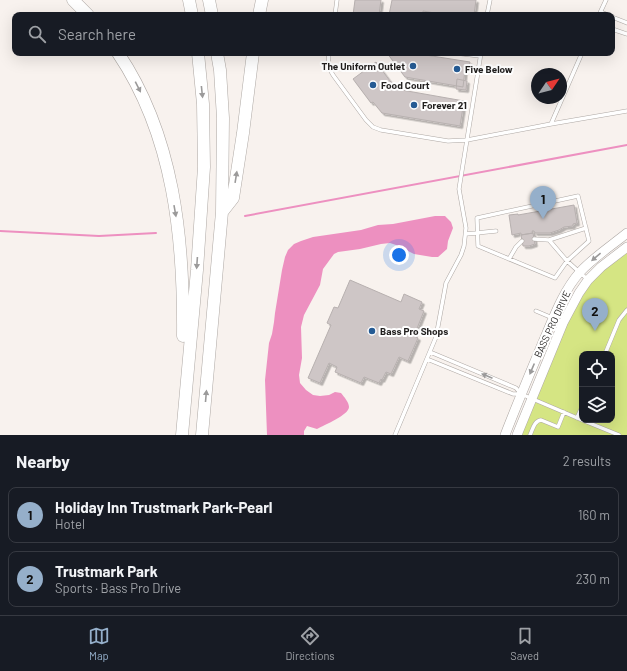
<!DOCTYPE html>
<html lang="en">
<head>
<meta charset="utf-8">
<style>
	body { margin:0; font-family:Barlow,sans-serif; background:#20242c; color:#f1f3f6 }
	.controls { position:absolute; right:12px; bottom:12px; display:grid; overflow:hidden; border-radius:8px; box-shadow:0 4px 16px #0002 }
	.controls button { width:36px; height:36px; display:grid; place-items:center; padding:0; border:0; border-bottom:1px solid #363941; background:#171b24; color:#f1f3f6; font:20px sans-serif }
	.compass { position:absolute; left:531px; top:68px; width:36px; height:36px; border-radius:50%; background:#171b24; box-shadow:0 4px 16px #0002; rotate:55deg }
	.you { position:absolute; left:399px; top:255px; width:14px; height:14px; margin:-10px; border:3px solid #fff; border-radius:50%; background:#1a73e8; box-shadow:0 0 0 6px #1a73e833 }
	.badge { display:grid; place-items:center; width:26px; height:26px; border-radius:50%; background:#95afca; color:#111; font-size:13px; font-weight:700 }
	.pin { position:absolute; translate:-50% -33px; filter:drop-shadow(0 1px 2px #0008) }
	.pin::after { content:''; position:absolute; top:21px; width:14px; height:12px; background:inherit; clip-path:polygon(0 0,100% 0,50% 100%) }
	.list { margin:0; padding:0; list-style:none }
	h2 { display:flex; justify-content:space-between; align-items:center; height:52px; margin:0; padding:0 16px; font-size:17px }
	h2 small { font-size:13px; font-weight:400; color:#9ea1a6 }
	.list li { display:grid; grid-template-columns:26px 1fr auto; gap:12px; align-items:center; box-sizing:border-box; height:56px; margin:0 8px 8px; padding:0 8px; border:1px solid #363941; border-radius:8px }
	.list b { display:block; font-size:15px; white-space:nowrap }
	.list p { margin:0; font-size:13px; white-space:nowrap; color:#9ea1a6 }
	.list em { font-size:13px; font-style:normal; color:#9ea1a6 }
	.icon { flex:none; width:22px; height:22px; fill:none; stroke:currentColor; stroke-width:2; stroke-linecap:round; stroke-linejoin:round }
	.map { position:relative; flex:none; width:627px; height:435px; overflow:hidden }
	.search { position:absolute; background:#171b24; box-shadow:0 4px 16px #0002; left:12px; right:12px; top:12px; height:44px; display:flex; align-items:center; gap:10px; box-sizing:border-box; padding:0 14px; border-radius:8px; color:#9ea1a6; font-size:15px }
	.sheet { height:180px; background:#171b24 }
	nav { display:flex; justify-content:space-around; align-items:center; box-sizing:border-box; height:56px; border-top:1px solid #363941; background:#171b24; font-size:11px; color:#9ea1a6 }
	nav a { display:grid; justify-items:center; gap:2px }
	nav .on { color:#95afca }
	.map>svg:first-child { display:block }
</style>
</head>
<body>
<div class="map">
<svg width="627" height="435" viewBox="0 0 627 435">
	<defs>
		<filter id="shadow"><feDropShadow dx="2.5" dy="2.5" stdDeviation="0" flood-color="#0004"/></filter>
	</defs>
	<rect width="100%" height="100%" fill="#f8f2ee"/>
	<!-- green -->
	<path fill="#d5e583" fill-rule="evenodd" d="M627,251V435H520L573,307L594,277ZM582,354H612V420H582Z"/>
	<!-- water -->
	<path fill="#ed90c0" d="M435,216H445L451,222L453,228L448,241L447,249L438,257H432L414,254L396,245L390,243L381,244L360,249L338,252L334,254L323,269L320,285L304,315L301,327L302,358L299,375L300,383L306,390L313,395L320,396L329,395L335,392L341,393C344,397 349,402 349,407C349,415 324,425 317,429L307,426L304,431V435H267L265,380L269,343L272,334L274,322L275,313L282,270L285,257L288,250L294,244L301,241L313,237L361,230L378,225L393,224Z"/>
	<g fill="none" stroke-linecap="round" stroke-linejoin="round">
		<!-- stream -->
		<path stroke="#ed90c0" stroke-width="2" d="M245,216L627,145
			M0,231L99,236L156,233"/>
	</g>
	<!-- building -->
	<path fill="#cec6c6" stroke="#b7b0af" filter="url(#shadow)" d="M355,0H381L379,15H353Z
		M392,0H476L474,15H446L423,11V15H389Z
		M387,53H413L470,62L468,71L465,70L463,87L405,77Z
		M376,62L396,89L464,101L460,126L382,113L373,102L371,103L353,79Z
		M457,79L467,81L466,90L456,89Z
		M574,205L577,223L573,224V226L564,227L559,230L550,233H535L534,231H532L533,233L521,235V233L512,235L509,215L518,214V215Z
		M533,233L535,244L529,246H523L521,235Z
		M350,280L401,302L404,294L422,302L419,309L424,311L414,336L418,338L408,361L399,357L391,374L386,372L382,380L381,379L379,383L364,377L361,383L335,372L337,367L329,363L320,383L308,378L331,325L327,323L334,307L338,308Z"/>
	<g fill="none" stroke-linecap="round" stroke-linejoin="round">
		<defs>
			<path id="lane" d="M601,12L608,15
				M335,15L337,0
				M487,15L490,0
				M599,15L606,0
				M612,17L627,23
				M612,29L627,34
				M329,53L328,66L333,75L366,120L373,127L381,130L448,141L467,140L551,124L627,111
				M455,53L480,56
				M551,124L582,53
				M578,196L589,241L567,261L555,278L478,246L477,218Z
				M466,234L496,231
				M534,239L549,240L586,228
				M549,240L567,261L587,279
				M509,259L516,247L522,241
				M536,311L562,322
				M430,352L516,388L521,394L582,420
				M605,354L619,320L627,310
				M427,359L513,394H521
				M577,418L582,407
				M582,420L619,435
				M395,435L436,337L446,283L461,255L464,246L466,228L459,189L481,53
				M530,435C533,429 534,421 541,420L558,427L564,412"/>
			<path id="secondary" d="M505,435C517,404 530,373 543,342C553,319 563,291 580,272C594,257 611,246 627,233
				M517,435L563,323L579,293L588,280L601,267L627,247"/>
			<path id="highway" d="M73,0L88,15
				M189,0L192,15
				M209,0L212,15
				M259,15L262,0
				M118,53C174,136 184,239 183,336
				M222,212L233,198L243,133L253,53
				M182,435L197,270L204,167L203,104L198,53
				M202,435L222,212L223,118L220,70L217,53"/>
		</defs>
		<!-- lane casing -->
		<use href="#lane" stroke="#aea8a4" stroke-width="4.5"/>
		<!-- secondary casing -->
		<use href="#secondary" stroke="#aea8a4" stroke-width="10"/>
		<!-- highway casing -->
		<use href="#highway" stroke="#aea8a4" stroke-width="13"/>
		<!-- lane -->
		<use href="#lane" stroke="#fff" stroke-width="3.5"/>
		<!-- secondary -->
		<use href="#secondary" stroke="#fff" stroke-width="9"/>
		<!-- highway -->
		<use href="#highway" stroke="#fff" stroke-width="12"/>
	</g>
	<!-- one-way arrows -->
	<defs><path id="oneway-solid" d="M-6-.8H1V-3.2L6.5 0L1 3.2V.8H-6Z"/></defs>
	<g fill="#9b9a9a">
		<use href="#oneway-solid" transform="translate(138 87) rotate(63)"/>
		<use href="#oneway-solid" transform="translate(202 92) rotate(84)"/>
		<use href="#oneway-solid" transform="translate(236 177) rotate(-81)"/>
		<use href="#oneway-solid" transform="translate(175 211) rotate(80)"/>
		<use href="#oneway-solid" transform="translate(596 257) rotate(140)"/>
		<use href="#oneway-solid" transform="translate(197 263) rotate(94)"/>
		<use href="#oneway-solid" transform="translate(532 369) rotate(113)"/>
		<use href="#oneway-solid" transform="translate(487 376) rotate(-157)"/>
		<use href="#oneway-solid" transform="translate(206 396) rotate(-85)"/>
	</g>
	<!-- markers -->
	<g fill="#255b94" stroke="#fff" stroke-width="1.5">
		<circle cx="413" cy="66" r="4"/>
		<circle cx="457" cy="69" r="4"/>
		<circle cx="373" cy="85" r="4"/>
		<circle cx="414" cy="105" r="4"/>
		<circle cx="372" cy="331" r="4"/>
	</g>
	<g text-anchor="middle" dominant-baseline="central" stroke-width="4" stroke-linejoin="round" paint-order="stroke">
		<!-- poi labels -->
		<g font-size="10" font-weight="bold" fill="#211f1e" stroke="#fff" text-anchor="start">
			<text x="405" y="66" text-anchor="end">The Uniform Outlet</text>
			<text x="465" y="69">Five Below</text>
			<text x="381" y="85">Food Court</text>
			<text x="422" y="105">Forever 21</text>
			<text x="380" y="331">Bass Pro Shops</text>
		</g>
		<!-- street labels -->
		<g font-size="10" fill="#211f1e" stroke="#fff">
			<text transform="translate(552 324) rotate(-65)">BASS PRO DRIVE</text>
		</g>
	</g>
</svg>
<div class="controls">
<button><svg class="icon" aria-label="locate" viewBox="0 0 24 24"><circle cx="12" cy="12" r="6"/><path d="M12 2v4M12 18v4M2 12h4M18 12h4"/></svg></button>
<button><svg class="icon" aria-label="layers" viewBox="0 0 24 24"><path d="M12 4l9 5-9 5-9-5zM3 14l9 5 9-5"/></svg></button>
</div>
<svg class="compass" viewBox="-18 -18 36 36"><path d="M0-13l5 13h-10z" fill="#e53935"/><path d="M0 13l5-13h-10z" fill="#9ea1a6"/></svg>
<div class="you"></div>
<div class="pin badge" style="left:543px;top:219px">1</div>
<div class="pin badge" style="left:595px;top:331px">2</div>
<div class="search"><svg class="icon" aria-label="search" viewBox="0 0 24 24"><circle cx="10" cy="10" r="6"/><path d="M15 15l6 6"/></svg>Search here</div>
</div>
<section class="sheet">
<h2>Nearby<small>2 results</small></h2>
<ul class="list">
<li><span class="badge">1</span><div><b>Holiday Inn Trustmark Park-Pearl</b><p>Hotel</p></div><em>160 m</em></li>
<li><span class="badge">2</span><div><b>Trustmark Park</b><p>Sports · Bass Pro Drive</p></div><em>230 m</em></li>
</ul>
</section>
<nav>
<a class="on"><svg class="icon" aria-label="map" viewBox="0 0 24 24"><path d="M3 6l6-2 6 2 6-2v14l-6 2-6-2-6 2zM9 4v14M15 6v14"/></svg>Map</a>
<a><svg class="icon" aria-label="directions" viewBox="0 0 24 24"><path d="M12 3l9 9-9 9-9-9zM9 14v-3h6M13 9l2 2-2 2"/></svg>Directions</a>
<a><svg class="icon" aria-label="saved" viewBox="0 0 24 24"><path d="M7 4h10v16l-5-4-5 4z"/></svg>Saved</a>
</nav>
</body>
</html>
